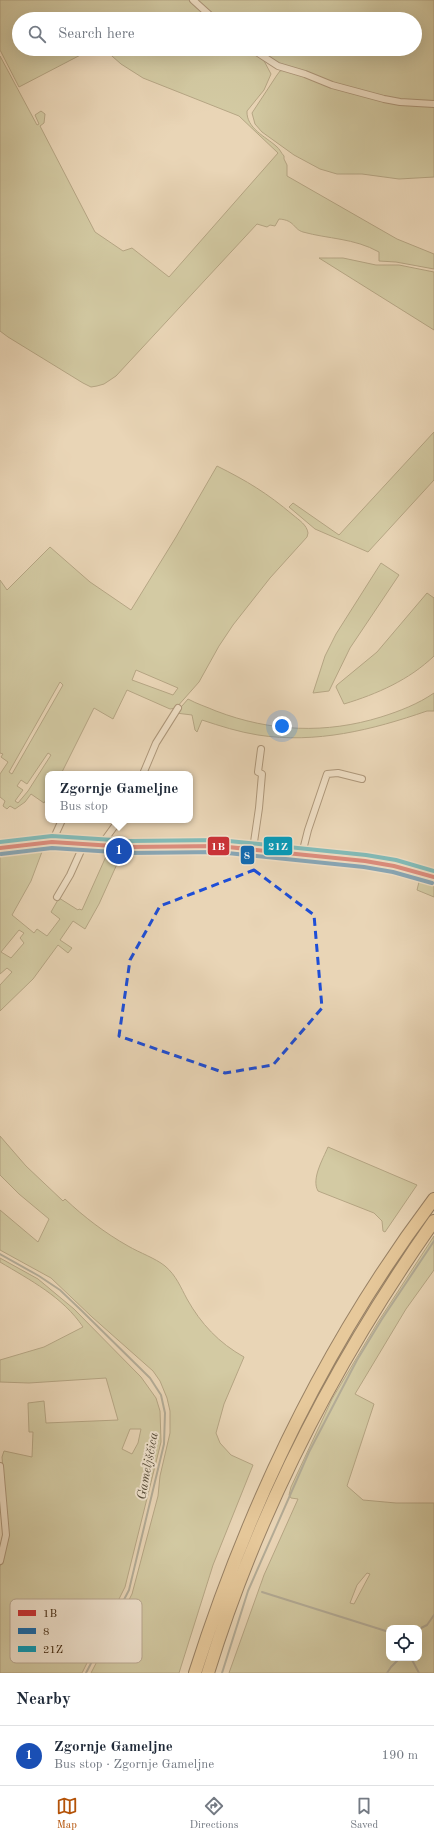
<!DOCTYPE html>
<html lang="en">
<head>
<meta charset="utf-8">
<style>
	body { margin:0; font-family:"Old Standard TT",serif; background:#f6f6f7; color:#1f2937 }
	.controls { position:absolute; right:12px; bottom:12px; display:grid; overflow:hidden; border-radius:8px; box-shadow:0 4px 16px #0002 }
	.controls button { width:36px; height:36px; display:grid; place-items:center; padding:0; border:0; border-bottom:1px solid #e0e1e3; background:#fff; color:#1f2937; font:20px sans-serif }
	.you { position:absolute; left:282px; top:726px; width:14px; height:14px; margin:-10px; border:3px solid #fff; border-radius:50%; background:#1a73e8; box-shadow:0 0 0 6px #1a73e833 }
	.badge { display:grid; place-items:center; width:26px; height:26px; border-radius:50%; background:#b45309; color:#fff; font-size:13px; font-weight:700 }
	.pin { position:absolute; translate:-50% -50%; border:2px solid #fff; box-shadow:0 1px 4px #0006 }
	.popup { position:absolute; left:45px; top:771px; width:148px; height:52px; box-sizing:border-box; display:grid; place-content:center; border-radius:8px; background:#fff; filter:drop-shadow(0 1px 3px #0005); font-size:13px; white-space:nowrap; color:#747a83 }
	.popup b { font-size:15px; color:#1f2937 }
	.popup::after { content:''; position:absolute; left:50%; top:100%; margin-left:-8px; border:8px solid transparent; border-top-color:#fff }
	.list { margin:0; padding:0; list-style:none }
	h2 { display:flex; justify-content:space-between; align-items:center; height:52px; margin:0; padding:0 16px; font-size:17px }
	h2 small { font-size:13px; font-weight:400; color:#747a83 }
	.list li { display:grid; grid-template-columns:26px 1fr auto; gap:12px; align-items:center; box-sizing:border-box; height:60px; padding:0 16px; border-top:1px solid #e0e1e3 }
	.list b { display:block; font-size:15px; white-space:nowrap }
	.list p { margin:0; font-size:13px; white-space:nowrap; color:#747a83 }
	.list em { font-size:13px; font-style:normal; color:#747a83 }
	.icon { flex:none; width:22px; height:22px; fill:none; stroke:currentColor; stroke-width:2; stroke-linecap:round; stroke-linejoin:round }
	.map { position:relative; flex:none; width:434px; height:1673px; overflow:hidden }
	.search { position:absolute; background:#fff; box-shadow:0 4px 16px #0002; left:12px; right:12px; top:12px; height:44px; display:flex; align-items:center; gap:10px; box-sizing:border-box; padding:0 14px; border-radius:22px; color:#747a83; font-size:15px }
	.sheet { height:112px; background:#fff }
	nav { display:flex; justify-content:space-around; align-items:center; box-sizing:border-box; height:56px; border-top:1px solid #e0e1e3; background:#fff; font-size:11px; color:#747a83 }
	nav a { display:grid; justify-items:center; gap:2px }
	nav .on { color:#b45309 }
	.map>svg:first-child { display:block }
</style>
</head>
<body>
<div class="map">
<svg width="434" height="1673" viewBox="0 0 434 1673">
	<rect width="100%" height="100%" fill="#e9d5b6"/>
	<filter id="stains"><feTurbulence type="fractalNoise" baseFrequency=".005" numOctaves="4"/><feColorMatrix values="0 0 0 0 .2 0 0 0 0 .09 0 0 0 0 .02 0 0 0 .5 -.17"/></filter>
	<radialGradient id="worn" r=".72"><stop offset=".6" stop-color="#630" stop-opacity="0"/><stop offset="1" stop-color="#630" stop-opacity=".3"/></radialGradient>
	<!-- green -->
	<path fill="#b8bd8d" stroke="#786d48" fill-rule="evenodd" d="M0,0H191L211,19H19V49H92L19,87L0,50Z
		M196,0H434V102H416L378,96L343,86L279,64L256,49H415V19H217Z
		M104,49H249L263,59L271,74L264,90L247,111C246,128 266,137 276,146C280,149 281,153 284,156V159L287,165V176L397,239L434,254V269L396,262L379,261V252C354,238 328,239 303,232C293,229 295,220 279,219L275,226L270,225L267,227L257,224L116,376L104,384L97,386L91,387L83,383L8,337L0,331V56L37,125L39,124L35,115L41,111L45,114L44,123L40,126L95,232L123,251L132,248L169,277L278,153L239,116L143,78L121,64Z
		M285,70L369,98L434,105V177L399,179L362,174H337L320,169L294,155L262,132L255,124L252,113L277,75L280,71Z
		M319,258H343L376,265H399L434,272V330Z
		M434,432V480L368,552L315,529L289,507L293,503L339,535Z
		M217,466C247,481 267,493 293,515C299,520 307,525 308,533L307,537L270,578L233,625L219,646L199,682L176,708L170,709L127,690L113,719L94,708L61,774H48V796L44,803L31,794L25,802L15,809L10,806L7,809L3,806L5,801L0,797V774L8,762L1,757L3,754L0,753V580L7,590L50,547L90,582L131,610L176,537ZM136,670L178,688L173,695L132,680ZM60,682L63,685L12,774L9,772ZM48,753L51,755L28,791L18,803L15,801L23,790L17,786L21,780L27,784Z
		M381,563L399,575L350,648L329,691L313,693L325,656L336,634Z
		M427,593L434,598V656C409,680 377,694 344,704L336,687L337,685L377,652Z
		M434,693V711H427C372,730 316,744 258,735C239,732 220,726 202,720L197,732L195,730L192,715L176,713L188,699C197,704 207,707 216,711C271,732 326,734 381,717C400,711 418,704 434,693Z
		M42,846L43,849L31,881L12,915L34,933L37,929L47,936L60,919L51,912L59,898L78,910L79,909L82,910L108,852L122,853L99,904L85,929L73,921L60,940L72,948L68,953L58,945L33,979L0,1011V985L12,972L7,968L0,974V851ZM19,930L24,933L20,938L24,943L11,958L1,952Z
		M423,878L434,880V897L417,890L419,882Z
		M0,1136L26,1166L63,1201L65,1199C84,1217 105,1233 128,1246C140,1253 155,1258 165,1266C176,1275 181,1288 187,1299C201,1324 219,1343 244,1357L224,1404L216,1433L220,1443L231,1455L253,1465L213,1565L179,1673H91L132,1594L158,1496L160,1476L170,1433V1411L167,1398L160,1381L153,1371L92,1317L51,1278L0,1250V1210L38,1242L49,1219L19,1194L0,1175Z
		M328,1147L417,1185L385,1232L383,1231L382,1221L374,1213L318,1191C311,1179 323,1159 328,1147Z
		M434,1236V1270L406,1309L355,1394L374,1404L347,1486L363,1500L396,1503H434V1673H229L264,1575L298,1499L291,1498L289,1495L291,1487L332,1399L378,1322ZM367,1573L370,1574L354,1604L350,1603L357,1585ZM389,1628H419V1658H389Z
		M0,1258L38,1279L74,1309L141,1377L156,1398L160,1411L161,1442L125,1587L82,1673H0V1567L6,1547L8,1534L2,1457L4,1451L32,1457L33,1432H29L28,1403L44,1401L46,1423L118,1420L106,1378L29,1383L0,1382V1360L44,1347L83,1327C63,1297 30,1280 0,1262ZM130,1429H141L138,1443L132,1454L122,1449Z"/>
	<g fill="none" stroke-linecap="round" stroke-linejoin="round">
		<!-- stream -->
		<path stroke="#72796f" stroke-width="2" d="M0,1254L39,1276L60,1290L82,1311L150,1378L161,1395L165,1413L164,1444L129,1590L86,1673
			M262,1592L389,1632
			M419,1629L427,1625L434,1615
			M411,1658L419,1673
			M222,1673L248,1591L309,1452L357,1360L382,1319L434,1241
			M387,1673L391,1667L400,1658"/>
		<defs>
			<path id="minor" d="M193,0L214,19
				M252,49L278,66L305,74L332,85L384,99L400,102L434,104
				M143,774L156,743L178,708
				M52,842L62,820
				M98,846L106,838L119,820
				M253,849L259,808L262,774L258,772L261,749
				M302,854L308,830L327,774L338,773L362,779
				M57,897L70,875L84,844
				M0,1466L6,1535L0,1561"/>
			<path id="tertiary" d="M0,848L52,842L129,847L218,846L365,861L394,866L434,877"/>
			<path id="motorway" d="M195,1673C249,1504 327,1341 434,1199
				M208,1673C258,1511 337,1359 434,1221"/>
		</defs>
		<!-- minor casing -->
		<use href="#minor" stroke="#644b30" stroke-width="8"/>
		<!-- tertiary casing -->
		<use href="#tertiary" stroke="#644b30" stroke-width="10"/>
		<!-- motorway casing -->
		<use href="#motorway" stroke="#371d03" stroke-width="14"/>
		<!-- minor -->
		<use href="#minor" stroke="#f1e4d0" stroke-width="6"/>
		<!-- tertiary -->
		<use href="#tertiary" stroke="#f1e4d0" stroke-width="8"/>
		<!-- motorway -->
		<use href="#motorway" stroke="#e4ba7b" stroke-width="12"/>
		<defs>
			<path id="bus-1" d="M0,848L52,842L129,847L218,846L365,861L394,866L434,877"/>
			<path id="bus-2" d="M1,854L52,848L129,853L218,852L364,867L393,872L432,883"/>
			<path id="bus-3" d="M0,842L52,836L129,841L219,840L366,855L396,860L434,871"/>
		</defs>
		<!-- bus-1 casing -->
		<use href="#bus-1" stroke="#f1e4d0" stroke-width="7"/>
		<!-- bus-2 casing -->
		<use href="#bus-2" stroke="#f1e4d0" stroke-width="7"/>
		<!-- bus-3 casing -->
		<use href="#bus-3" stroke="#f1e4d0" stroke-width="7"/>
		<!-- bus-1 -->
		<use href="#bus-1" stroke="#c93337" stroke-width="4"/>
		<!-- bus-2 -->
		<use href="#bus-2" stroke="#136ab0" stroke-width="4"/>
		<!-- bus-3 -->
		<use href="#bus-3" stroke="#069bba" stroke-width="4"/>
	</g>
	<!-- marked area -->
	<path d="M0 0H434V1673H0ZM254,870L314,915L322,1008L273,1065L225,1073L119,1036L130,960L160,906Z" fill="#e9d5b6" fill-opacity=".55" fill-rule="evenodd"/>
	<path fill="none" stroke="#1d4ed8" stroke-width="3" stroke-dasharray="8 5" stroke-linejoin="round" d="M254,870L314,915L322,1008L273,1065L225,1073L119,1036L130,960L160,906Z"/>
	<g text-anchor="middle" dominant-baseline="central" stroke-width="4" stroke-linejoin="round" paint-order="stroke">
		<!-- water labels -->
		<g font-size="13" font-style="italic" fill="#554b39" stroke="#f1e4d0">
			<text transform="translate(148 1466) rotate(-79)">Gameljščica</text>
		</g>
	</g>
	<!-- legend -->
	<rect x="10" y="1599" width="132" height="64" rx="6" fill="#f1e4d0" stroke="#b9a892" stroke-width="1"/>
	<rect x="18" y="1610" width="18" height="6" fill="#c93337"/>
	<rect x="18" y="1628" width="18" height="6" fill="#136ab0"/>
	<rect x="18" y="1646" width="18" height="6" fill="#069bba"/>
	<g font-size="11" fill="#371d03">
		<text x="43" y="1617">1B</text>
		<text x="43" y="1635">8</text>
		<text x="43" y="1653">21Z</text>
	</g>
	<g stroke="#f1e4d0" stroke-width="1.5">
		<rect x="263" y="836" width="30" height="20" rx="4" fill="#069bba"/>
		<rect x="207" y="836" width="23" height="20" rx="4" fill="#c93337"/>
		<rect x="240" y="845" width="15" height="20" rx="4" fill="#136ab0"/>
	</g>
	<g font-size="11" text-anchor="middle" font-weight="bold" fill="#fff">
		<text x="278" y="850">21Z</text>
		<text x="218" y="850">1B</text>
		<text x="247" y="859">8</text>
	</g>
	<rect width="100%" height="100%" filter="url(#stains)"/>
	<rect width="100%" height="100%" fill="url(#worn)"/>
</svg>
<div class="controls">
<button><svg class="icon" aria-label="locate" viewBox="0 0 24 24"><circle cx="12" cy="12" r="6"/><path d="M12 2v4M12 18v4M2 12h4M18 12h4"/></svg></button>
</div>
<div class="you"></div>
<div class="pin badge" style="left:119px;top:851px;background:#1a4fb4">1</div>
<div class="popup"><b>Zgornje Gameljne</b>Bus stop</div>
<div class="search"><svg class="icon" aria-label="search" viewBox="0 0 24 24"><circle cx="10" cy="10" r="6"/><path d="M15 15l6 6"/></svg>Search here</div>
</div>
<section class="sheet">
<h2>Nearby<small></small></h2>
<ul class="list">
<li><span class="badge" style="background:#1a4fb4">1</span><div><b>Zgornje Gameljne</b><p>Bus stop · Zgornje Gameljne</p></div><em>190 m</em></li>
</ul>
</section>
<nav>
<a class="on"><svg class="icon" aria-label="map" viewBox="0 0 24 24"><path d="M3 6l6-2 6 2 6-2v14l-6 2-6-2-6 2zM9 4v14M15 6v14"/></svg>Map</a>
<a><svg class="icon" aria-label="directions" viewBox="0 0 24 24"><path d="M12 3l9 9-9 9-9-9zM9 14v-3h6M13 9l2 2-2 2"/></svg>Directions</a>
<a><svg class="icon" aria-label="saved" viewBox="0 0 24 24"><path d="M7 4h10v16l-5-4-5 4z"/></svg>Saved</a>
</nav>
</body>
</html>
